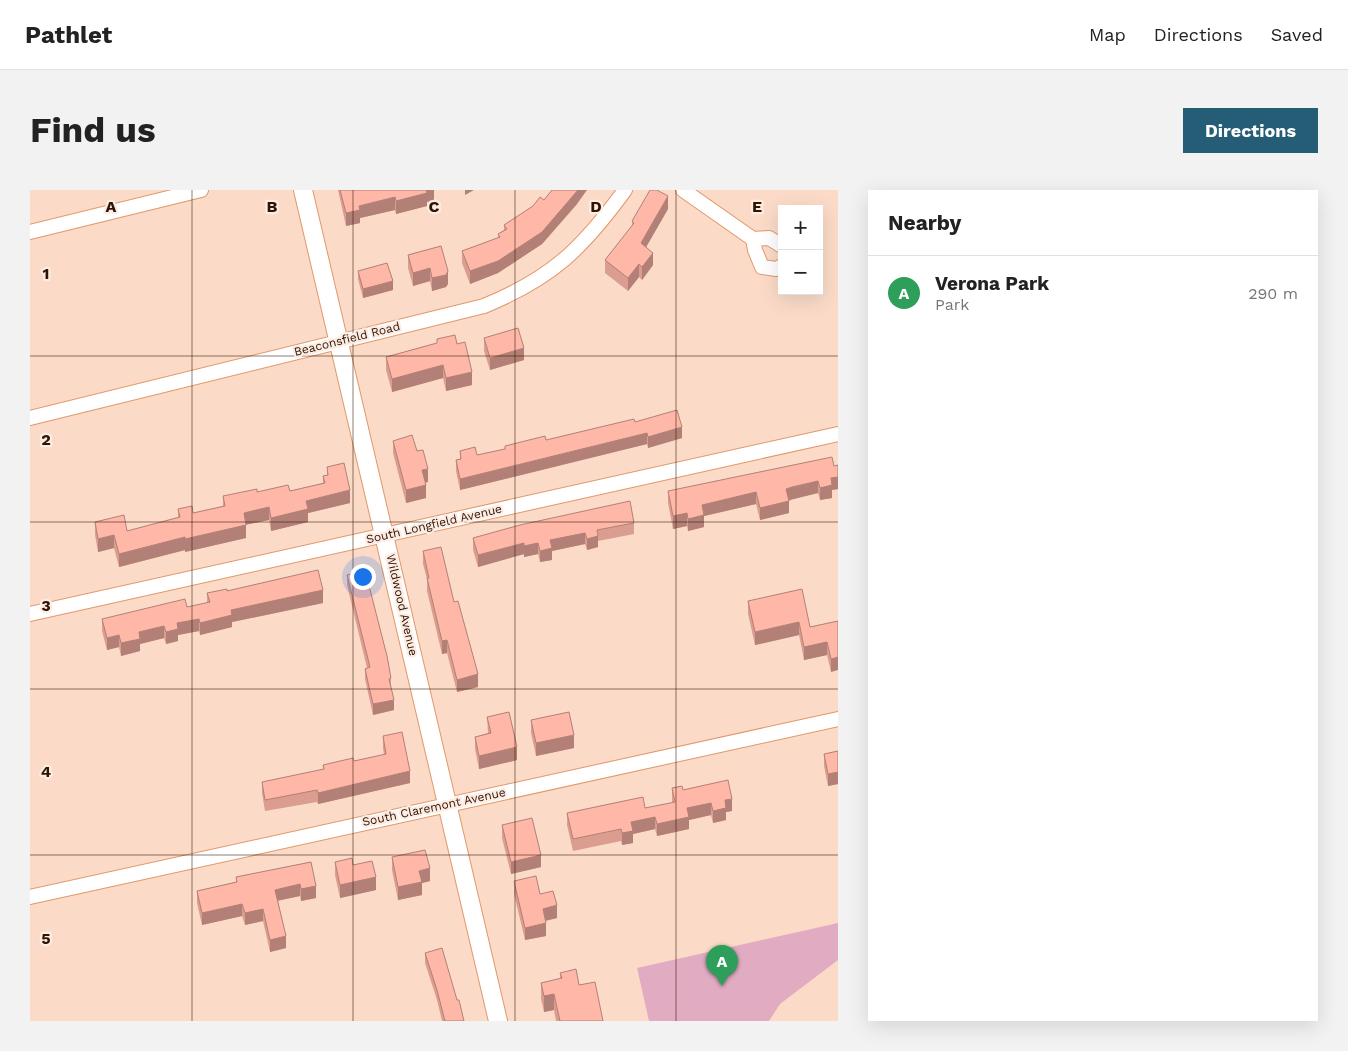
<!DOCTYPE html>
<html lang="en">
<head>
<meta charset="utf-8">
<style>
	body { margin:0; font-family:"Work Sans",sans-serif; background:#f2f2f2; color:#222 }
	.controls { position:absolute; right:15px; top:15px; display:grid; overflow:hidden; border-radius:0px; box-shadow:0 5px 20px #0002 }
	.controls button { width:45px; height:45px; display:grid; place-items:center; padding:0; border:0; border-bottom:1px solid #e0e0e0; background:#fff; color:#222; font:25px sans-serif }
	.you { position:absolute; left:332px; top:386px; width:18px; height:18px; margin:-12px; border:4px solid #fff; border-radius:50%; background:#1a73e8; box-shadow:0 0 0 8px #1a73e833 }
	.badge { display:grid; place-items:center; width:32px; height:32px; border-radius:50%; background:#255d77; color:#fff; font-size:16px; font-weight:700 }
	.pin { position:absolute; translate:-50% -41px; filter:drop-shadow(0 1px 2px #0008) }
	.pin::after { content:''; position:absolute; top:26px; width:18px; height:15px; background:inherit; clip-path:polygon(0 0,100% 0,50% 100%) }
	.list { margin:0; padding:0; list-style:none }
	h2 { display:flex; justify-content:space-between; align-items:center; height:65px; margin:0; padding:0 20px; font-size:21px }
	h2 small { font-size:16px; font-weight:400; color:#767676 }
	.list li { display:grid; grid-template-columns:32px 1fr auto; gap:15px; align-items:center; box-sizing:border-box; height:75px; padding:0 20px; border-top:1px solid #e0e0e0 }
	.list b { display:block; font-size:19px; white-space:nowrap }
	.list p { margin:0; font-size:16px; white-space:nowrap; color:#767676 }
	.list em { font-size:16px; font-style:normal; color:#767676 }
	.map { position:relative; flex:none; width:808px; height:831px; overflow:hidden; border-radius:0px }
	header { display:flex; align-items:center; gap:30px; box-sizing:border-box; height:70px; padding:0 25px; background:#fff; border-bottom:1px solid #e0e0e0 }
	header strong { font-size:24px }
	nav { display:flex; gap:28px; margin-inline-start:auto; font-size:18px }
	.intro { display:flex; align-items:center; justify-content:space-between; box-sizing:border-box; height:120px; padding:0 30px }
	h1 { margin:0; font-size:35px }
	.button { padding:12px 22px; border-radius:0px; background:#255d77; color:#fff; font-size:18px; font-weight:700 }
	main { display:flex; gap:30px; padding:0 30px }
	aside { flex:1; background:#fff; border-radius:0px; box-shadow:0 5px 20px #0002 }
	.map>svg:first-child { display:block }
</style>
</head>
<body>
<header>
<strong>Pathlet</strong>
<nav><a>Map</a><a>Directions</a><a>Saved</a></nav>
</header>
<div class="intro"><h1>Find us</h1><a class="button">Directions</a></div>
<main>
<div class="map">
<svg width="808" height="831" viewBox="0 0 808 831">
	<rect width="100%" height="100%" fill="#fbdbc8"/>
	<!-- green -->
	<path fill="#e1acc2" d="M808,733V770L750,814L739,831H619L607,778Z"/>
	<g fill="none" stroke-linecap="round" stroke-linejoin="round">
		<defs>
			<path id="minor" d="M653,0L723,49
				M0,42L171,0
				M752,56L739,48L723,49L725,60L732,77L746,79L752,76
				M0,228L454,116C522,88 552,59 595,0
				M0,424L808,244
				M0,707L808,529"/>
			<path id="tertiary" d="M273,0L468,831"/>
		</defs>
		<!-- minor casing -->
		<use href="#minor" stroke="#e29769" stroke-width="16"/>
		<!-- tertiary casing -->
		<use href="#tertiary" stroke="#e29769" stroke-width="20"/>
		<!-- minor -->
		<use href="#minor" stroke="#fff" stroke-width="14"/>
		<!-- tertiary -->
		<use href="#tertiary" stroke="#fff" stroke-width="18"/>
	</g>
	<!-- wall -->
	<path fill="#db9d90" d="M308,0H404V10L397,12V16L366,24L365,20L330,28V33L316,36Z
		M514,10L547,14L512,54L468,83L440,94L432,73V61L468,48V44L474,40V35Z
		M638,19L616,57L623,75L612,90L609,87L598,101L575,83V70L602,36V31Z
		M411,56L418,94L416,97L402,101L400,91L383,96L378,78V65Z
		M328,81L363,100L333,108L328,89Z
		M454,148L494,170L460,180L454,161Z
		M407,149L442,195L416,201L413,188L362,202L356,180V167L407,153Z
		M605,232L652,248L618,258L617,254L430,300L426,281V270L430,269V261L447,265L475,259V256L516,250Z
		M363,251L387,261L398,292H396V308L376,313L363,263Z
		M808,275V299L802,300V308L790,310L788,303L762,309L759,311V323L730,330L726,314L674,326V337L658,341L657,336L643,339L638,313V301Z
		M297,277L320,313L278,323V332L241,341L239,330L216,335V348L155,362V360L89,377L84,358L68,362L65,345V332L97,341L148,328V319L163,323L193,316V306L260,301L293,293V286H297Z
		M604,333V344L568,351V357L557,360L555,354L522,361V370L510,372L508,364L494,367V364L448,377L443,360V348Z
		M393,361L424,412L448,497L427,502L417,463L412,464L397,401V389L393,374Z
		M317,385L361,488V497L364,520L343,525L335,489V479L337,478L317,395Z
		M197,401L293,413L202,432V437L170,445L169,441L148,445V451L136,454L134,448L110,454V461L91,466L89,457L77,460L72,441V429L157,417L177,413V403Z
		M718,411L780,437L808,431L801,482L797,465L774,470L769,445L725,455L718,424Z
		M457,527L487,570L449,579L445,559V547L458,543Z
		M501,530L544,558L506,566L501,543Z
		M353,546L380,593L288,614L287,612L235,621L232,603V592L293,580V575L324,571L354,565L353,558Z
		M808,561V594L798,596L794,576V564Z
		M642,598L702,621L696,622V630L683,633L681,625L659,630V639L627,646L625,639L603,644V653L592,655L591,651L543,661L537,635V623L615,618L642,613Z
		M472,635L511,677L481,684L472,648Z
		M362,667L400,691L392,693V705L368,710L362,680Z
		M281,672L286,708L271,711L270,706L248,711L256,758L240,762L233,731L215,735L212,726L172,735L167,713V701L206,692V687Z
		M305,672L323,675L346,700L310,708L305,685Z
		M484,691L510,704L527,728L516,731V746L495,750L484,704Z
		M395,763L427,810L434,831H412L407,810L395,773Z
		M530,783L549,795L573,831H526L524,820L514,822L511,809V793L530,789Z"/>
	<!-- shaded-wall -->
	<path fill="#b28076" d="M396,0H404V10L397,12V16L366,24V11Z
		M435,0H444L435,5Z
		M548,0H557L547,14L512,54L468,83L440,94V81Z
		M638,6V19L611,66V53Z
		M365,7V20L330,28V33L316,36V23L329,16Z
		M623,63V75L612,90V77Z
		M609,74V87L598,101V88Z
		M400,78V91L383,96V83Z
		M418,81V94L416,97L402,101V88Z
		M363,91V100L333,108V99Z
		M494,158V170L460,180V168Z
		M413,175V188L362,202V189Z
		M442,182V195L416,201V188Z
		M652,237V248L618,258V247Z
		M617,243V254L430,300V289Z
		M398,279V292L392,293V280Z
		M808,287V299L802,300V308L790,310V298L801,288Z
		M788,291V303L756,311V299Z
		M396,295V308L376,313V300Z
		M320,300V313L278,323V332L241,341V328L276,311Z
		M726,302V314L674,326V337L658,341V329L672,315Z
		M759,311V323L730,330V318Z
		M239,317V330L214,335V323Z
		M657,323V336L643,339V326Z
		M216,335V348L155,362V349Z
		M555,343V354L522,361V370L510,372V361L520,350Z
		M84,345V358L68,362V349Z
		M568,346V357L557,360V349Z
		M155,347V360L89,377V364Z
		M494,353V364L448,377V365Z
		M508,353V364L494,367V356Z
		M293,400V413L202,432V437L170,445V433L201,420Z
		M169,429V441L148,445V451L136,454V442L147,433Z
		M769,432V445L725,455V442Z
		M134,436V448L110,454V461L91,466V453L109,442Z
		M89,445V457L77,460V448Z
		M417,450V463L412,464V451Z
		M797,452V465L774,470V457Z
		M808,467V480L801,482V469Z
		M448,484V497L427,502V490Z
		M364,510V520L343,525V514Z
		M544,545V558L506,566V553Z
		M487,557V570L449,579V566Z
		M380,581V593L288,614V603Z
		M808,582V594L798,596V584Z
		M702,609V621L696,622V630L683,633V621L695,610Z
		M681,613V625L659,630V639L627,646V634L657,618Z
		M625,627V639L603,644V653L592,655V643L601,632Z
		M511,665V677L481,684V672Z
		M400,678V691L392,693V705L368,710V697L389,681Z
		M346,687V700L310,708V695Z
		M270,694V706L245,711V700Z
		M286,696V708L271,711V699Z
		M212,714V726L172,735V723Z
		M527,715V728L513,731V719Z
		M233,719V731L215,735V723Z
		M516,733V746L495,750V738Z
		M256,746V758L240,762V750Z
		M524,804V820L514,822V806Z"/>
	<!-- building -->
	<path fill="#ffb7a8" stroke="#b28076" d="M310,0H396L397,3L366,11L365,7L329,16L330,20L316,23Z
		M522,0H548L512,42L468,71L440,81L432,61L470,47L468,44L477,39L474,35L503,16L510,7L514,10Z
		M620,0H627L638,6L611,53L623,63L612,77L609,74L598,88L575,70L604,33L602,31Z
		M411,56L418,81L416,85L402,88L400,78L383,83L378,65Z
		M357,73L363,91L333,99L328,81Z
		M488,138L494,158L460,168L454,148Z
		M425,145L427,154L435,152L442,182L416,188L413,175L362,189L356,167L407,153V149Z
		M647,220L652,237L618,247L617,243L430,289L426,270L431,269L430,261L445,257L447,265L475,259V256L515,246L516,250L604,229L605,232Z
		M382,245L387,261L393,260L398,279L392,280L396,295L376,300L363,251Z
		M802,267L804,276L808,275V287L801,288L802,295L790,298L788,291L762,297L756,299L759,311L730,318L726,302L672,315L674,325L658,329L657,323L643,326L638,301Z
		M314,273L320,300L276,311L278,319L241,328L239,317L214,323L216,335L155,349V347L89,364L84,345L68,349L65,332L94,325L97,341L150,327L148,319L162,316L163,323L195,316L193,306L227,299V302L258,295L260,301L295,293L293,286L298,285L297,277Z
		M600,311L604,333L567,340L568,346L557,349L555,343L520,350L522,358L510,361L508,353L494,356V353L448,365L443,348L490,335Z
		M411,357L424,412L428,411L448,484L427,490L417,450L412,451L397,388H399L393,361Z
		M288,380L293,400L201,420L202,425L170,433L169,429L147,433L148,439L136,442L134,436L109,442L110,449L91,453L89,445L77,448L72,429L155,409L157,417L180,412L177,403L197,399V401Z
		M335,380L357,466L361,488L359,489L364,510L343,514L335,479L340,477L317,385Z
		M772,399L780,437L808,431V467L801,469L797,452L774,457L769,432L725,442L718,411Z
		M479,522L487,557L449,566L445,547L461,543L457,527Z
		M539,522L544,545L506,553L501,530Z
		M372,542L380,581L288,603L287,600L235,610L232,592L294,579L293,575L323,568L324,571L356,564L353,546Z
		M808,561V582L798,584L794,564Z
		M698,590L702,609L695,610L696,618L683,621L681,613L657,618L659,627L627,634L625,627L601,632L603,641L592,643L591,639L543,649L537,623L613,607L615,618L645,612L642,598L652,596L653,600Z
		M502,628L511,665L481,672L472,635Z
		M395,660L400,678L389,681L392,692L368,697L362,667Z
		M322,668L323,675L342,671L346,687L310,695L305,672Z
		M281,672L286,696L271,699L270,694L245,700L256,746L240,750L233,719L215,723L212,714L172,723L167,701L207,692L206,687Z
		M506,686L510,704L523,701L527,715L513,719L516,733L495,738L484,691Z
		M412,758L427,810H429L434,831H415L407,800L395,763Z
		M546,779L549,795L565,792L573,831H530L524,804L514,806L511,793L532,788L530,783Z"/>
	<!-- grid -->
	<path fill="none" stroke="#301402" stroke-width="1" stroke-opacity="0.55" d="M162,0V831M323,0V831M485,0V831M646,0V831M0,166H808M0,332H808M0,499H808M0,665H808"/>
	<g text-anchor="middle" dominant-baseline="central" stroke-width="4.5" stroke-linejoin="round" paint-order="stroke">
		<!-- street labels -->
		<g font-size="12" fill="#301402" stroke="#fcece3">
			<text transform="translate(317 149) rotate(-14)">Beaconsfield Road</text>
			<text transform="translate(404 334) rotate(-13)">South Longfield Avenue</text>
			<text transform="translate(372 415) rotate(77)">Wildwood Avenue</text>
			<text transform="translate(404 617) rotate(-12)">South Claremont Avenue</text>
		</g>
	</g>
	<g font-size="16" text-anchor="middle" font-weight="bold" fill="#301402" stroke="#fcece3" stroke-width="4.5" stroke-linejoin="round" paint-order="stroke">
		<text x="81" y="22">A</text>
		<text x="242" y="22">B</text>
		<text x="404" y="22">C</text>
		<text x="566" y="22">D</text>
		<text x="727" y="22">E</text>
		<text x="16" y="89">1</text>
		<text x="16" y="255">2</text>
		<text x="16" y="421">3</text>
		<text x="16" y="587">4</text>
		<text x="16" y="754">5</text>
	</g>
</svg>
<div class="controls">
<button>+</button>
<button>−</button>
</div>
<div class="you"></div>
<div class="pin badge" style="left:692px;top:796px;background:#2e9e5b">A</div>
</div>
<aside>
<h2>Nearby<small></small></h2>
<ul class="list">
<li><span class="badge" style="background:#2e9e5b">A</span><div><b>Verona Park</b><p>Park</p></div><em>290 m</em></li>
</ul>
</aside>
</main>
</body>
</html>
